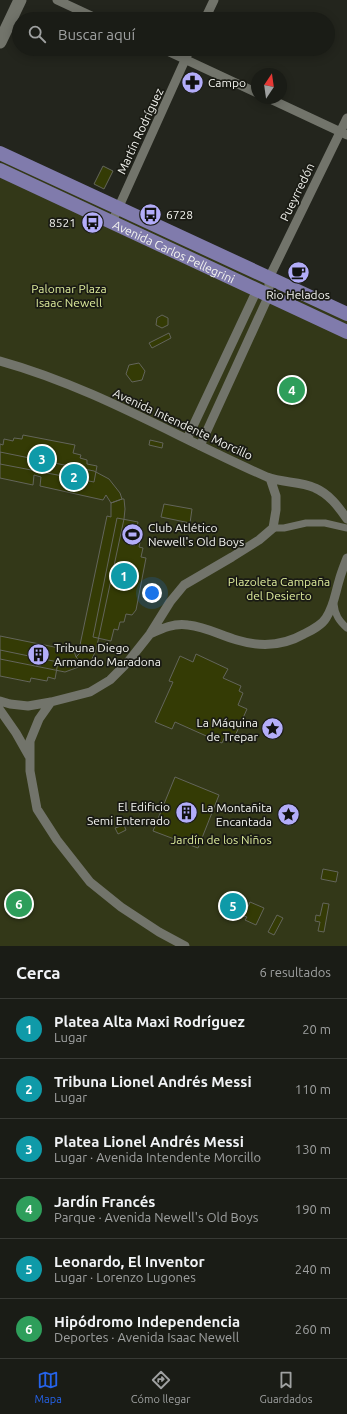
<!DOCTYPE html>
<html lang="es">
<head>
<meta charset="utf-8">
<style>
	body { margin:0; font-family:Ubuntu,sans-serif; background:#272923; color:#f1f3f6 }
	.compass { position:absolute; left:251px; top:68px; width:36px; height:36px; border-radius:50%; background:#1a1c16; box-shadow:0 2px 10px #0003; rotate:13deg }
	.you { position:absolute; left:152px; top:593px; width:14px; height:14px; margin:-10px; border:3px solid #fff; border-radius:50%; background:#1a73e8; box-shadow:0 0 0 6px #1a73e833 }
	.badge { display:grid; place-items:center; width:26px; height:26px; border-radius:50%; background:#2563eb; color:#fff; font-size:13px; font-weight:700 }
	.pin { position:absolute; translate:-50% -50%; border:2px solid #fff; box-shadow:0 1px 4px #0006 }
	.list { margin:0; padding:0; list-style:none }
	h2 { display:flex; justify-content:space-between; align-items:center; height:52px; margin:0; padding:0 16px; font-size:17px }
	h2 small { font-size:13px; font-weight:400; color:#9fa1a1 }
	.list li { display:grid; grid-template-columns:26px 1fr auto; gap:12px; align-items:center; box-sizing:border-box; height:60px; padding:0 16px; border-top:1px solid #383a35 }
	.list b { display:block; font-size:15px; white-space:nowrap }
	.list p { margin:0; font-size:13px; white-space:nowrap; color:#9fa1a1 }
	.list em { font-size:13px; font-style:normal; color:#9fa1a1 }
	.icon { flex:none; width:22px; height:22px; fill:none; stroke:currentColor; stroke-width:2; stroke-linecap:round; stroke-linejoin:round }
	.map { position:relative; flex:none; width:347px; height:946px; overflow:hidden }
	.search { position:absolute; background:#1a1c16; box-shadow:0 2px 10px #0003; left:12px; right:12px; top:12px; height:44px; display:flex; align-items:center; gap:10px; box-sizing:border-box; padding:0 14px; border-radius:22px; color:#9fa1a1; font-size:15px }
	.sheet { height:412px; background:#1a1c16 }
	nav { display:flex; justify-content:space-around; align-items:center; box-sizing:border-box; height:56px; border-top:1px solid #383a35; background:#1a1c16; font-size:11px; color:#9fa1a1 }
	nav a { display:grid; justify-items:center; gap:2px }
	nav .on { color:#2563eb }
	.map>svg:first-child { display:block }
</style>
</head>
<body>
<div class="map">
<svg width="347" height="946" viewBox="0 0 347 946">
	<rect width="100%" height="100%" fill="#23251d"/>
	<!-- green -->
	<path fill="#333818" d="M0,153L347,314V946H0Z"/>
	<!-- building -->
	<path fill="#343b05" stroke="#63655b" d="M103,166L113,171L104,189L94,184Z
		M162,315L168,318V325L162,328L156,325L157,318Z
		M169,333L171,338L152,348L149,343Z
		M139,363L145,371L142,380L132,382L126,374L129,365Z
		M23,435L75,445L73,453L81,455L80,458L87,460V464L97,466L94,482L0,464V444L3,445L4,439L13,441L14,438L22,439Z
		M150,440L163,443L162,448L149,445Z
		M0,452L94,471L109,479L120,493L122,499L111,503L106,495L103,500L40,486L41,477L34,475L33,485L0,478Z
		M122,499H124L125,509L124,519L96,650L92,659L84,665L76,657L82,651L78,648L80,645L107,516L111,517V503Z
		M164,504L192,509L190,523L161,517Z
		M117,518L138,522L135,536L141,537L139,547L143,548L141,557L146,558L136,610L132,615L126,614L124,622H120L118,630L114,629L111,641L93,637Z
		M0,636L74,651L76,657L84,665L65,672L0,659Z
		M0,650L58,662L55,679L48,677L47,681L31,678L30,682L0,676Z
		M196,654L228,669L223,678L241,686L239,691L243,693L238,705L247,709L235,736L227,732L222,743L175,722L172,729L155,722L173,682L169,681L180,656L193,662Z
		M175,777L219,795L198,848L153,831Z
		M124,825L126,830L118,834L115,828Z
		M323,869L338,872L336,882L321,879Z
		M234,897L240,900L232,916L226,913Z
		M250,902L264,908L256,925L245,920L247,917L244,916Z
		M323,903L329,904L324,932L318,931L320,922L315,921L316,915L320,916Z
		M277,915L283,918L274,935L268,932Z"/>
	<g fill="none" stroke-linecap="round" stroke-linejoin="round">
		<!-- pedestrian -->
		<path stroke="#72746b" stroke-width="7" d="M273,528H284L306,523H325L347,528
			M334,604C335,615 339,621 347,628"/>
		<!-- minor -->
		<path stroke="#72746b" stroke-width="9" d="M57,0L98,19
			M205,19L214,0
			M163,49L257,93
			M268,98L347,135
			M112,222L190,49
			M0,361C94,387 178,438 267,477C282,483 300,481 315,488C329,494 338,506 347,519
			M187,439L257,290
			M200,446L269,295V278L347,118
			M150,634C163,628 174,623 188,625C206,627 220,635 237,640C260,647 283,646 304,634C312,630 322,625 326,618C334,606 335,594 339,581C341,573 344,566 347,558
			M0,701L10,704L28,706L51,702L90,692L110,680L127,663L150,634L170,602L184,585L232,557L259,540L273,528L276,510V496L270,478
			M51,702L39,719L30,741V771L37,809L57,840L90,882L121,907L159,932L185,946
			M0,710L16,733L29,756"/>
		<!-- secondary -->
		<path stroke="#72746b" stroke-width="13" d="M0,42L20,0"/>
		<!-- primary -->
		<g stroke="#807bac" stroke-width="14">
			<path d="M0,153L347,314"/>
			<path id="s1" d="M0,170L347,332"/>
		</g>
	</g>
	<!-- icons -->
	<defs>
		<symbol id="pharmacy-disc" viewBox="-11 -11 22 22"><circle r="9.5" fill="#b3adf9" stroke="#1a1b14"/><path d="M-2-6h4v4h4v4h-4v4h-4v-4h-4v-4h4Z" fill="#111"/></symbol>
		<symbol id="bus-disc" viewBox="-11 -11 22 22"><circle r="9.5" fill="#b3adf9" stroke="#1a1b14"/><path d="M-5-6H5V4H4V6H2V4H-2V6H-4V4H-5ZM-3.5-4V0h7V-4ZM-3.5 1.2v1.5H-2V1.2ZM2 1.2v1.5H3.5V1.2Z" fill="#111"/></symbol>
		<symbol id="cafe-disc" viewBox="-11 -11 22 22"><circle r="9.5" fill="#b3adf9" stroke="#1a1b14"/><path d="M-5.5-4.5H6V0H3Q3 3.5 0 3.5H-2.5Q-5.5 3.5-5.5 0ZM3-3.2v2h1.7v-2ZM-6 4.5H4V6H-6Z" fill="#111"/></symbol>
		<symbol id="stadium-disc" viewBox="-11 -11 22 22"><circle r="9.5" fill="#b3adf9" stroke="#1a1b14"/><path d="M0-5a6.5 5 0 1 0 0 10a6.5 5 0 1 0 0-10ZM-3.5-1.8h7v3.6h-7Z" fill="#111"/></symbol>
		<symbol id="building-disc" viewBox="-11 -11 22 22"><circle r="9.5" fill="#b3adf9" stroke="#1a1b14"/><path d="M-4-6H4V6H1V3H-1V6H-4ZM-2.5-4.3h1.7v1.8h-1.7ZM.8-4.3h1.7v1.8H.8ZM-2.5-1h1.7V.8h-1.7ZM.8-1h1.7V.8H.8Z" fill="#111"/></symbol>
		<symbol id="sight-disc" viewBox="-11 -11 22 22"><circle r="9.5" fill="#b3adf9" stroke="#1a1b14"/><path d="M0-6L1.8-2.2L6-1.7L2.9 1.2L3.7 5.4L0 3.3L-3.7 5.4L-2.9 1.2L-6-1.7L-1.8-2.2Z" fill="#111"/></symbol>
	</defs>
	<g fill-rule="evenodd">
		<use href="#pharmacy-disc" x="180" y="70" width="25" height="25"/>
		<use href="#bus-disc" x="138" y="202" width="25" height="25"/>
		<use href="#bus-disc" x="80" y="210" width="25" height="25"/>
		<use href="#cafe-disc" x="286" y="260" width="25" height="25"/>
		<use href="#stadium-disc" x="120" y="522" width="25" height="25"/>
		<use href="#building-disc" x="26" y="642" width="25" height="25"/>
		<use href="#sight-disc" x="260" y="716" width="25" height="25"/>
		<use href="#building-disc" x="174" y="800" width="25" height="25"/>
		<use href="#sight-disc" x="276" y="802" width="25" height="25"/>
	</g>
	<g text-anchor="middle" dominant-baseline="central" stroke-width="3.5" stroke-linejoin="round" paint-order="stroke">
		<!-- poi labels -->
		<g font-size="12" fill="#f4f5f0" stroke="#1a1b14" text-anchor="start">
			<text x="208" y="82">Campo</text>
			<text x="166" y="214">6728</text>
			<text x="76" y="222" text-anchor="end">8521</text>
			<text x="298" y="294" text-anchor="middle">Rio Helados</text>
			<text x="148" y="527">Club Atlético<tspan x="148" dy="14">Newell's Old Boys</tspan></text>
			<text x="54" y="647">Tribuna Diego<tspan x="54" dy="14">Armando Maradona</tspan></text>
			<text x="258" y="722" text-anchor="end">La Máquina<tspan x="258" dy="14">de Trepar</tspan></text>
			<text x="170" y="806" text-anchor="end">El Edificio<tspan x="170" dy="14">Semi Enterrado</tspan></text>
			<text x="272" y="807" text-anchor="end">La Montañita<tspan x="272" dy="14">Encantada</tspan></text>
		</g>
		<!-- street labels -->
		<g font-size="12" fill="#f4f5f0" stroke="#1a1b14">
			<text transform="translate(140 131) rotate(-65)">Martín Rodríguez</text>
			<text transform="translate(297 192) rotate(-64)">Pueyrredón</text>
			<text stroke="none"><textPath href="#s1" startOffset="192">Avenida Carlos Pellegrini</textPath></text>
			<text transform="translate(183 424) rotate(25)">Avenida Intendente Morcillo</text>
		</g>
		<!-- park labels -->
		<g font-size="12" fill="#dcea9b" stroke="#1a1b14">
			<text x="69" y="288">Palomar Plaza<tspan x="69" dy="14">Isaac Newell</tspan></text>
			<text x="279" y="581">Plazoleta Campaña<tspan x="279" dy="14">del Desierto</tspan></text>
			<text x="221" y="839">Jardín de los Niños</text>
		</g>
	</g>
</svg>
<svg class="compass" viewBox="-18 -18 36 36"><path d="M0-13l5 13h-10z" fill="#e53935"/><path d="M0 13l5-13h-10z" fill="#9fa1a1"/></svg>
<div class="you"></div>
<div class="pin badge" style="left:124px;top:576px;background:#0f9aa8">1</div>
<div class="pin badge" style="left:74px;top:477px;background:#0f9aa8">2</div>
<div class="pin badge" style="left:42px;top:459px;background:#0f9aa8">3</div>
<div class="pin badge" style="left:292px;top:390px;background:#2e9e5b">4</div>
<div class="pin badge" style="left:233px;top:906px;background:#0f9aa8">5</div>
<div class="pin badge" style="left:19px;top:904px;background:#2e9e5b">6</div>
<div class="search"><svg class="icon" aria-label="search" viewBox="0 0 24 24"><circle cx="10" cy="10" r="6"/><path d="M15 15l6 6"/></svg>Buscar aquí</div>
</div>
<section class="sheet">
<h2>Cerca<small>6 resultados</small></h2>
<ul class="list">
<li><span class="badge" style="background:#0f9aa8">1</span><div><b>Platea Alta Maxi Rodríguez</b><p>Lugar</p></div><em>20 m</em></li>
<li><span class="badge" style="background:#0f9aa8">2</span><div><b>Tribuna Lionel Andrés Messi</b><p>Lugar</p></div><em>110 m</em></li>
<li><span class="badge" style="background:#0f9aa8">3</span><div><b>Platea Lionel Andrés Messi</b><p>Lugar · Avenida Intendente Morcillo</p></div><em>130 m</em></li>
<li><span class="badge" style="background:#2e9e5b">4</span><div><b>Jardín Francés</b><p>Parque · Avenida Newell's Old Boys</p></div><em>190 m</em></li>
<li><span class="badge" style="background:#0f9aa8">5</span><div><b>Leonardo, El Inventor</b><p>Lugar · Lorenzo Lugones</p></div><em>240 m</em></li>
<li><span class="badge" style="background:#2e9e5b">6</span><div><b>Hipódromo Independencia</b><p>Deportes · Avenida Isaac Newell</p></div><em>260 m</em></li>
</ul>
</section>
<nav>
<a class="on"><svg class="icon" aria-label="map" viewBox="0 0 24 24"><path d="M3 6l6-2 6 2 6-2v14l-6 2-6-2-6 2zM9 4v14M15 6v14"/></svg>Mapa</a>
<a><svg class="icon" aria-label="directions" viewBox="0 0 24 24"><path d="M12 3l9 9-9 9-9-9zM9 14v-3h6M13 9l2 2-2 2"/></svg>Cómo llegar</a>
<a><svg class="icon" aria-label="saved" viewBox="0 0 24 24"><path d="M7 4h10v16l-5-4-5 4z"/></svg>Guardados</a>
</nav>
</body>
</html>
